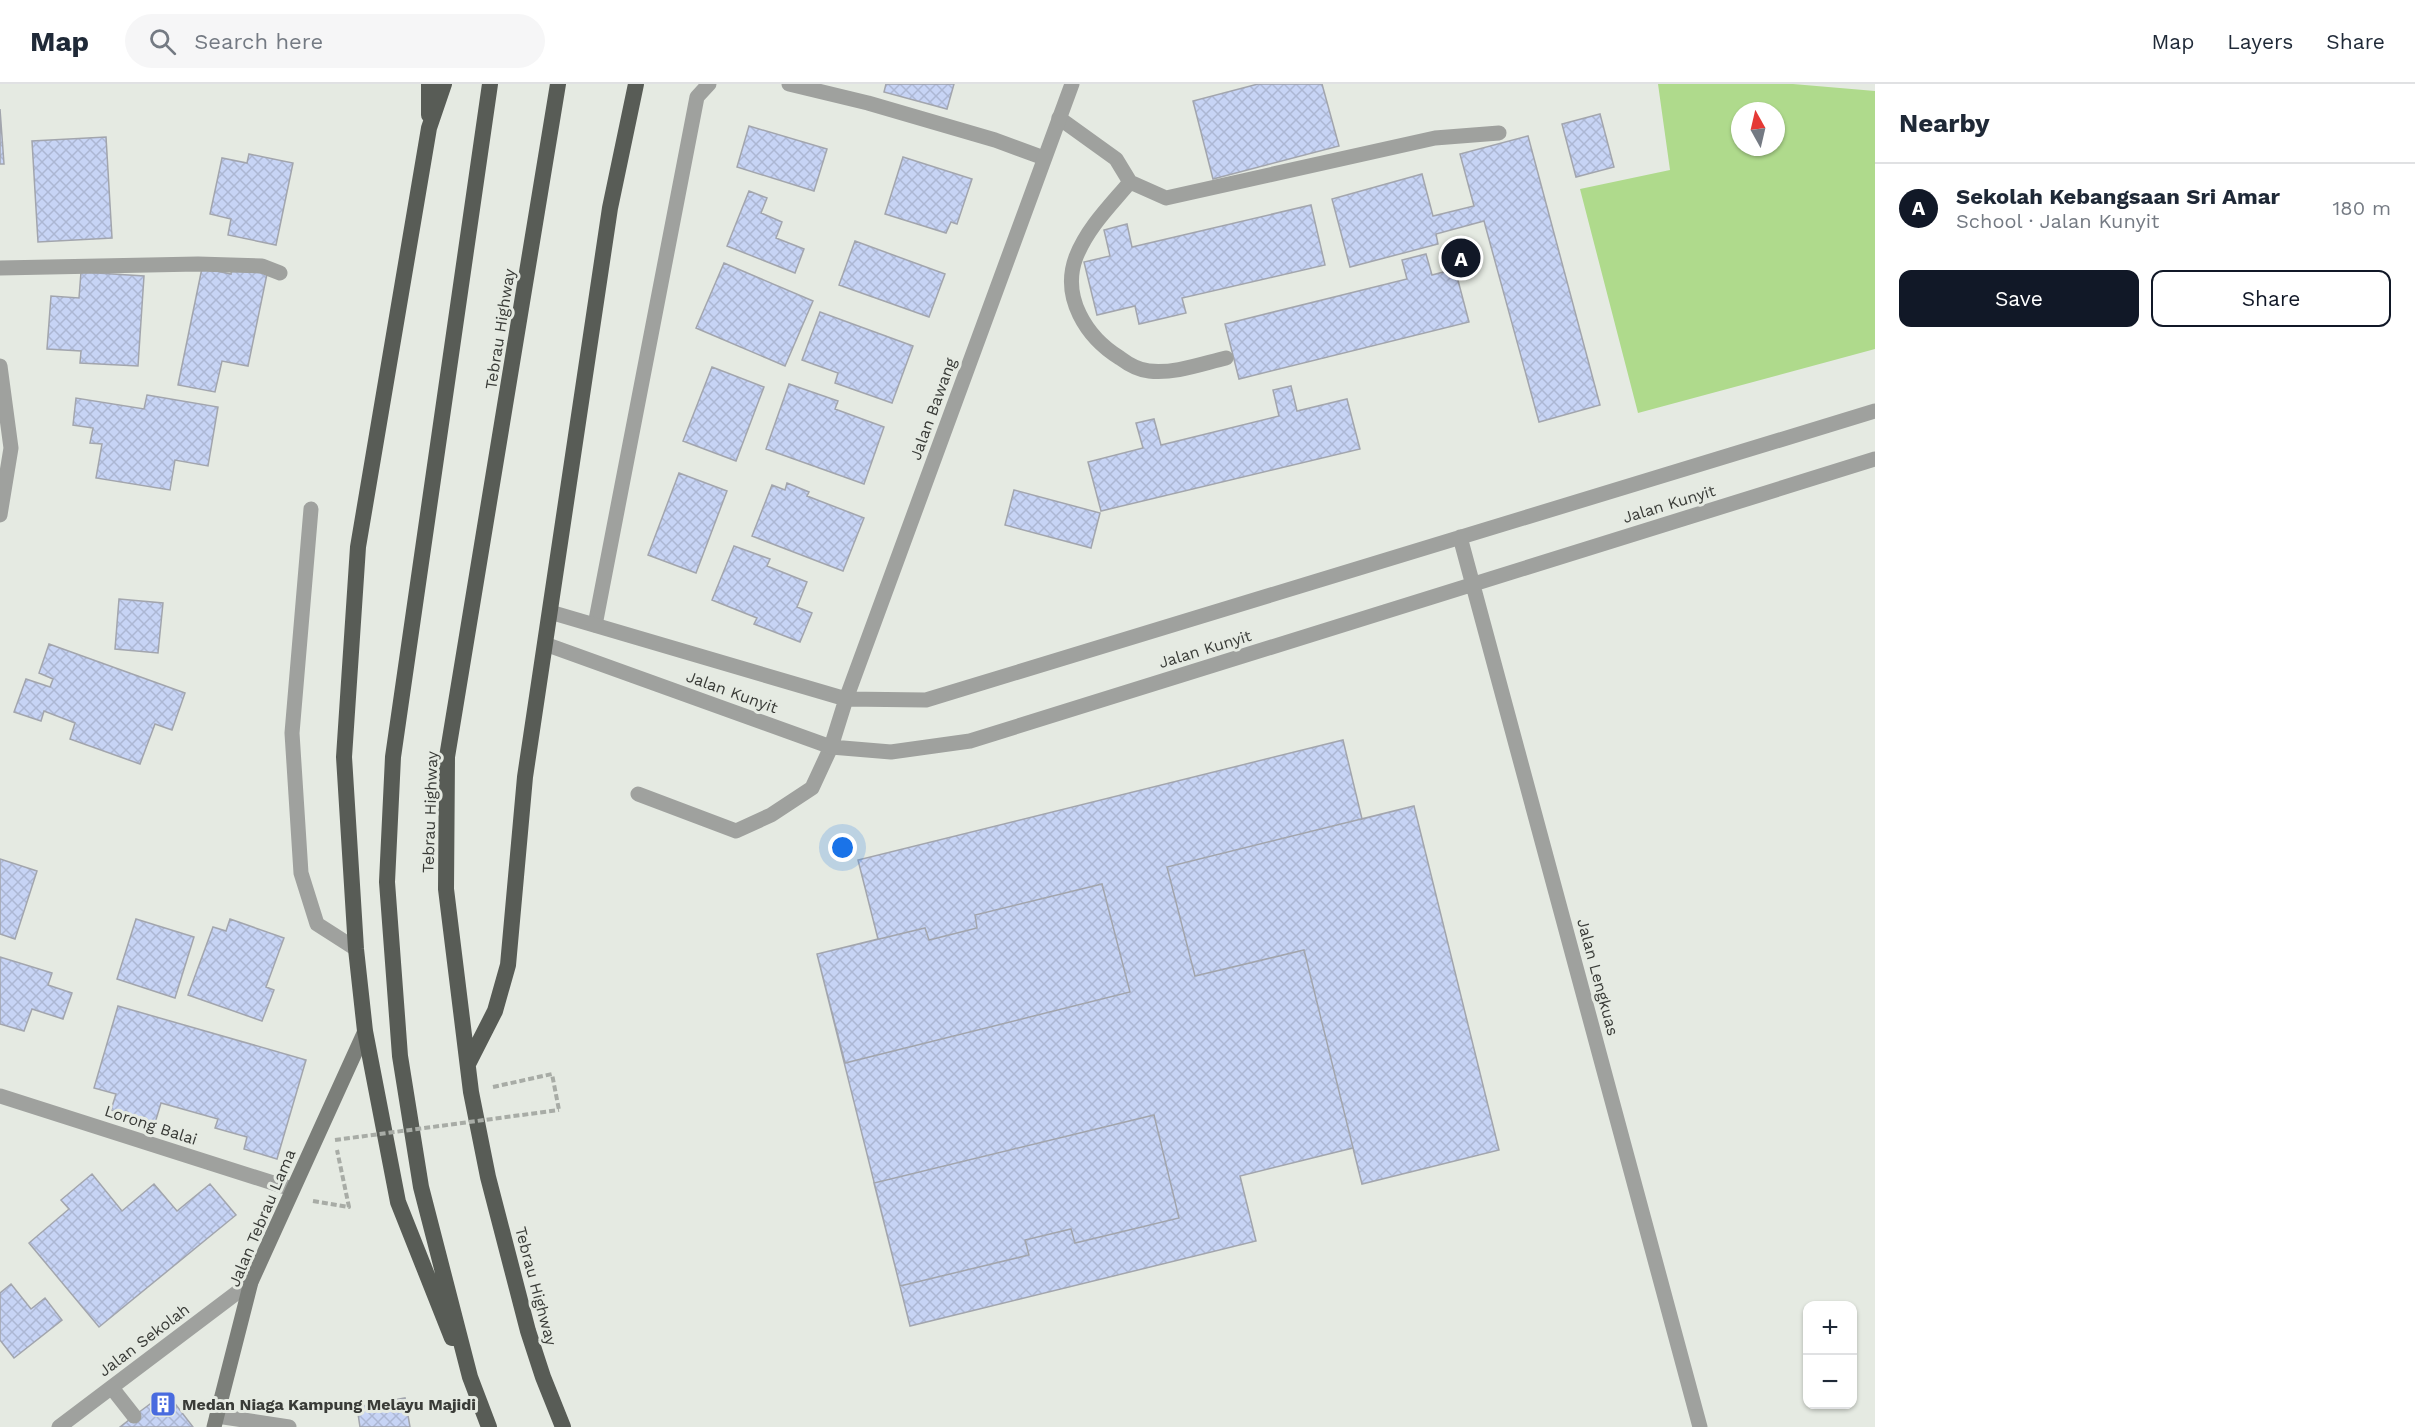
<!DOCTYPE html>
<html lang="en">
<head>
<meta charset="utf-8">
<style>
	body { margin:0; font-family:"Work Sans",sans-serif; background:#f6f6f7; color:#1f2937 }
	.controls { position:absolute; right:18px; bottom:18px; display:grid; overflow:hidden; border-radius:12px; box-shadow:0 2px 4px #0004 }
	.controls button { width:54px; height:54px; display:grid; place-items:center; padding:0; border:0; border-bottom:2px solid #e0e1e3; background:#fff; color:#1f2937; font:30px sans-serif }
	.compass { position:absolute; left:1731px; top:18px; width:54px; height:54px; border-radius:50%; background:#fff; box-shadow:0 2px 4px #0004; rotate:352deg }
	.you { position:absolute; left:843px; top:764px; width:21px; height:21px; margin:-15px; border:4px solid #fff; border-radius:50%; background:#1a73e8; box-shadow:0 0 0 9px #1a73e833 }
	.badge { display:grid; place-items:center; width:39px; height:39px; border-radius:50%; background:#111827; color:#fff; font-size:20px; font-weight:700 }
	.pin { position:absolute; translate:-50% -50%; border:3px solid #fff; box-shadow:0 2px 6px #0006 }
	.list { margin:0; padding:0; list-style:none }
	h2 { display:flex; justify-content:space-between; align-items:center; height:78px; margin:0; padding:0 24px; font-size:26px }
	h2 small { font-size:20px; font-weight:400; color:#747a83 }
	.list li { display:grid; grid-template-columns:39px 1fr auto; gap:18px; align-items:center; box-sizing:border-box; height:90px; padding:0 24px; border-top:2px solid #e0e1e3 }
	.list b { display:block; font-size:22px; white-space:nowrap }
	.list p { margin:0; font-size:20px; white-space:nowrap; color:#747a83 }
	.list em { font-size:20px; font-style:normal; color:#747a83 }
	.actions { display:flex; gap:12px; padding:18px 24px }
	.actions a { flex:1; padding:14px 0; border:2px solid #111827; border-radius:12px; text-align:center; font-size:21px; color:#111827 }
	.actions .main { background:#111827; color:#fff }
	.icon { flex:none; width:33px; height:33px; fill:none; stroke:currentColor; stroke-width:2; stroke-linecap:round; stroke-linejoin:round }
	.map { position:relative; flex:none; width:1875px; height:1343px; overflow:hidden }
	header { display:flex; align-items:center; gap:36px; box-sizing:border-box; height:84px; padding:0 30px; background:#fff; border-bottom:2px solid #e0e1e3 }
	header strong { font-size:28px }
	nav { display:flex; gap:33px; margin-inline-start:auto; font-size:21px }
	.search { width:420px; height:54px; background:#f6f6f7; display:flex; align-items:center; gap:15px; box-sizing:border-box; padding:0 21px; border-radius:33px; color:#747a83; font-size:22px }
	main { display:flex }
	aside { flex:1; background:#fff }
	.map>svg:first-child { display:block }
</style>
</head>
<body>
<header>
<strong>Map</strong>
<div class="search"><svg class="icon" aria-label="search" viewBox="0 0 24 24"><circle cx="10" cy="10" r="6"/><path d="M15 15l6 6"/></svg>Search here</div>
<nav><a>Map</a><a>Layers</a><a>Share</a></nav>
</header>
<main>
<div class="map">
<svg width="1875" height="1343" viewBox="0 0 1875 1343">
	<defs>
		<pattern id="building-cross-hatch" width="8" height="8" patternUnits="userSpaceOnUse" patternTransform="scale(1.5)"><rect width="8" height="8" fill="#c7d4f5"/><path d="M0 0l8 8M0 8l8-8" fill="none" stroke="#acb7d3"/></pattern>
	</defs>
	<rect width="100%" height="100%" fill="#e5eae2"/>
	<!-- green -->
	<path fill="#afda8c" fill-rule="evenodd" d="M1658,0H1793L1875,7V265L1638,329L1580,105L1670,86ZM1740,27H1776V63H1740Z"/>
	<!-- building -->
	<path fill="url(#building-cross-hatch)" stroke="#a2a5ad" stroke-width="1.5" d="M886,0H954L947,25L884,8Z
		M1258,0H1322L1339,62L1213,95L1193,17Z
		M0,25L4,80H0Z
		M1600,30L1614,83L1576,93L1562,40Z
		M749,42L827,65L814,107L737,83Z
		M1528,52L1600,321L1539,338L1484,137L1436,150L1438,160L1350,183L1332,115L1422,90L1433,132L1474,122L1460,70Z
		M106,53L112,154L38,158L32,57Z
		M249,70L293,79L276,161L228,151L231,135L210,130L222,74L247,79Z
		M903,73L972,95L957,140L951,138L946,149L885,130Z
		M749,107L767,114L761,129L782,138L776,154L804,165L795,189L727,162Z
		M1311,121L1325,181L1182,214L1186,229L1139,240L1135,222L1097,231L1084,178L1110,172L1104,146L1127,140L1132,163Z
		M855,157L945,190L929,233L839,201Z
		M1426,170L1432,191L1455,185L1469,238L1239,295L1225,240L1407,195L1402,176Z
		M724,179L813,217L785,282L696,244Z
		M232,183L267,190L248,282L222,277L215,308L178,301L202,184L231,190Z
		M81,188L144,192L138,282L80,279L81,267L47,265L51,212L79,214Z
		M820,228L913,262L892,319L835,299L838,289L802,276Z
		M712,283L764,303L736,377L683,357Z
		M789,300L838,317L835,325L884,343L864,400L766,365Z
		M1291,302L1297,327L1347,315L1360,365L1101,427L1088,378L1143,364L1136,339L1154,335L1161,361L1279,332L1273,306Z
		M147,311L218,323L208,382L175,376L170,406L96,394L102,360L90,359L93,344L73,341L76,314L144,325Z
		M679,389L727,407L696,489L648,471Z
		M787,399L809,408L807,412L864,434L843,487L752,452L772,401L785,406Z
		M1014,406L1100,429L1091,464L1005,441Z
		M734,462L770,475L767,482L807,498L797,523L812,529L800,558L754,540L757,534L712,516Z
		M119,515L163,519L158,569L115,565Z
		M49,560L185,609L172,646L155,640L140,680L70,655L75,639L44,627L41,637L14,628L26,595L50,603L53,595L39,589Z
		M1343,656L1362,735L1414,722L1499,1066L1362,1100L1353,1064L1240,1092L1256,1157L910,1242L817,870L878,855L858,776Z
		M1414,722L1499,1066L1362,1100L1304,866L1195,892L1167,783Z
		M0,775L37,787L15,855L0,850Z
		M1102,800L1130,908L845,979L817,870L925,844L929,856L977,844L975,831Z
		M136,835L194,853L175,914L117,895Z
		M230,835L284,854L266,903L274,906L262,937L188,911L213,843L226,847Z
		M0,873L52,889L48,901L72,909L63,935L32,925L24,947L0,940Z
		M118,922L306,976L277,1075L244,1065L247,1053L215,1044L218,1035L161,1019L155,1039L111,1026L116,1010L94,1004Z
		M1154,1031L1179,1134L1075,1159L1071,1145L1025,1156L1029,1171L900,1202L874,1099Z
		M92,1090L122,1127L154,1100L177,1127L210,1100L236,1131L99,1243L29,1159L69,1125L61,1116Z
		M11,1200L31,1225L45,1214L62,1236L14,1274L0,1256V1209Z
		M166,1308L193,1343H120L134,1332Z
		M405,1314L410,1343H360L357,1323Z"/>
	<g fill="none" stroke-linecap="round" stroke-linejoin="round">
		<!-- path -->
		<path stroke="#a8aca6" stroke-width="4" stroke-dasharray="6 3" stroke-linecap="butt" d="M493,1003L552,990L559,1026
			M313,1117L349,1123L337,1066"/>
		<!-- service -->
		<path stroke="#9fa19e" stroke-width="15" d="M789,0L868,19L995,56L1044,74
			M1059,34L1116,75L1130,98L1166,114L1435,54L1499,49
			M1130,98C1110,122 1088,143 1076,173C1061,213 1086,253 1120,274C1128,280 1138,286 1149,287C1174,290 1201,280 1226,274
			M311,425L292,649L301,789L317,840L356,865
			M595,541L697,13L709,0
			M638,710L736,747L771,731L812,704L831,663
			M112,1304L134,1332
			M217,1332L289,1343"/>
		<!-- minor -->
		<path stroke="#9fa19e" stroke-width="15" d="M0,184L198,180L262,182L280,189
			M0,282L11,364L0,431
			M1460,453L1700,1343
			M550,528L846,615L926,616L1875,327
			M545,560L831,663L891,668L970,657L1875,375
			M831,663L846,615L1072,0
			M0,1012L292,1105
			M59,1343L251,1198"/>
		<!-- secondary -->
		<path stroke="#7c7f7a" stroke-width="15" d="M214,1343L251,1198L365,947"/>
		<!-- trunk -->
		<path stroke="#585c56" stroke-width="16" d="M429,0V31
			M444,0L429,44L358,463L344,673L356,865L365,947L398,1118L452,1254
			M558,0L447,673L446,805L471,1008L488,1093L528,1247L543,1293L563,1343
			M468,980L495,927L508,881L525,693L610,124L636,0
			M489,1343L470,1293L421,1103L400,972L387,798L393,673L490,0"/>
		<!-- path-bridge -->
		<path stroke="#a8aca6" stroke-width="4" stroke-dasharray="6 3" stroke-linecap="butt" d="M335,1056L559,1026"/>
	</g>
	<!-- icons -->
	<defs>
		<symbol id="building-square" viewBox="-11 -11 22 22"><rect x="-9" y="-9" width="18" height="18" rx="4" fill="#496bdf" stroke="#e5eae2"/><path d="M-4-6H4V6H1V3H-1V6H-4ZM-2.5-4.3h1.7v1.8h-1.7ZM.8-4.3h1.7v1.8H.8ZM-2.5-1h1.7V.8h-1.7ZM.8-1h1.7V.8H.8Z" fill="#fff"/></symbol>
	</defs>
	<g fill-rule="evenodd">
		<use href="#building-square" x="148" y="1305" width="30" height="30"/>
	</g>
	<g text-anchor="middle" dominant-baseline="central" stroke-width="6" stroke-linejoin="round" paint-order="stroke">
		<!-- street labels -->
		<g font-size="16" fill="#393b37" stroke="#e5eae2">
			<text transform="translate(500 245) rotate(-81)">Tebrau Highway</text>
			<text transform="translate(933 325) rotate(-70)">Jalan Bawang</text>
			<text transform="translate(1669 420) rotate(-17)">Jalan Kunyit</text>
			<text transform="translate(1205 565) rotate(-17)">Jalan Kunyit</text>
			<text transform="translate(732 608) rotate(20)">Jalan Kunyit</text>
			<text transform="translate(430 728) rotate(-88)">Tebrau Highway</text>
			<text transform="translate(1598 893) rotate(75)">Jalan Lengkuas</text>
			<text transform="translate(151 1041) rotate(18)">Lorong Balai</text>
			<text transform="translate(262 1134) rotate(-67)">Jalan Tebrau Lama</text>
			<text transform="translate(536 1202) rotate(75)">Tebrau Highway</text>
			<text transform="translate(144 1256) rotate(-37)">Jalan Sekolah</text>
		</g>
		<!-- poi labels -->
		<g font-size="16" font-weight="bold" fill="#393b37" stroke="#e5eae2" text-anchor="start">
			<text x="182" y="1320">Medan Niaga Kampung Melayu Majidi</text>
		</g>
	</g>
</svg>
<div class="controls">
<button>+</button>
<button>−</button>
</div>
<svg class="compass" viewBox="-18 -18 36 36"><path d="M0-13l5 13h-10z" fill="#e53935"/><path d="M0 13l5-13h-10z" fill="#747a83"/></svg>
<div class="you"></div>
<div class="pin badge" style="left:1461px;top:174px">A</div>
</div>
<aside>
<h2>Nearby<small></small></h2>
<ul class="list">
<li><span class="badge">A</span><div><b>Sekolah Kebangsaan Sri Amar</b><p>School · Jalan Kunyit</p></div><em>180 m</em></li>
</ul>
<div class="actions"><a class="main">Save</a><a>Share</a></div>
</aside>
</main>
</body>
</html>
